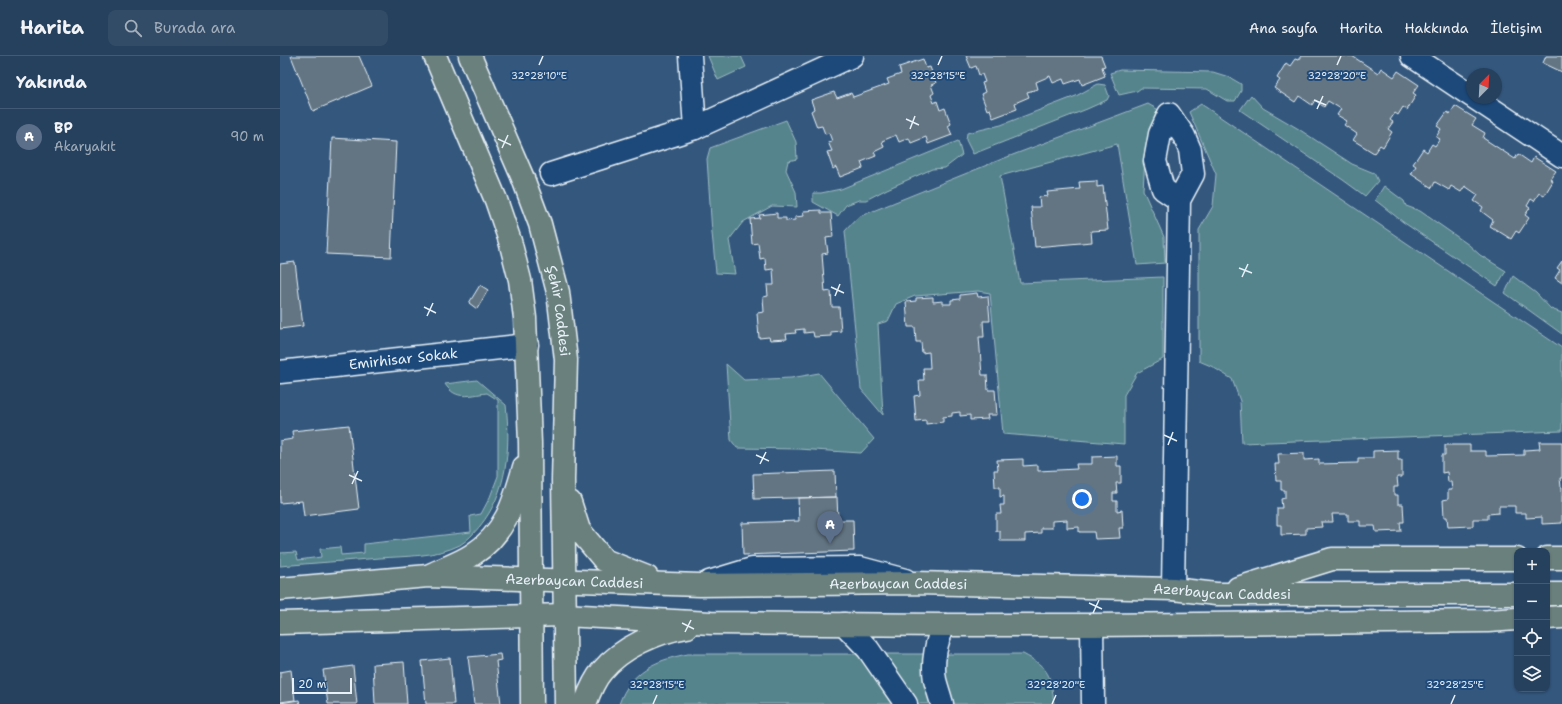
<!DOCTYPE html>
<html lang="tr">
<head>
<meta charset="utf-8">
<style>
	body { margin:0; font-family:"Shantell Sans",sans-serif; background:#324c67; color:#f1f3f6 }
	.controls { position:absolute; right:12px; bottom:12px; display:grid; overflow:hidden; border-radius:8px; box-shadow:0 1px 3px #0004 }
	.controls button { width:36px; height:36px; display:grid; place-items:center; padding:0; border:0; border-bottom:1px solid #425a73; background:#26415e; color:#f1f3f6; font:20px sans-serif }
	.compass { position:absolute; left:1186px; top:12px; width:36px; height:36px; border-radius:50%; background:#26415e; box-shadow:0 1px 3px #0004; rotate:24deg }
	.scale { position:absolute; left:12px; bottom:10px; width:60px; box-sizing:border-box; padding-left:4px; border:2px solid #e8f1f8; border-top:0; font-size:11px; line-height:14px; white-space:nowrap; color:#e8f1f8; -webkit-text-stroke:3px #1f4a7a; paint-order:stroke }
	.you { position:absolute; left:802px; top:443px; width:14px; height:14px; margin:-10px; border:3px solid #fff; border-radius:50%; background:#1a73e8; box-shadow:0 0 0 6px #1a73e833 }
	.badge { display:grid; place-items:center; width:26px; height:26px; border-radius:50%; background:#ffd166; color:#fff; font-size:13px; font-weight:700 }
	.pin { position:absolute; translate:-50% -33px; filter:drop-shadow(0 1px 2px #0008) }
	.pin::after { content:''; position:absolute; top:21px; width:14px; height:12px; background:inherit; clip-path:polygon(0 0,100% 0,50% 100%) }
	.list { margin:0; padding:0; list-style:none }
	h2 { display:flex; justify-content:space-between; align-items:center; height:52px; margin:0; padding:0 16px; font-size:17px }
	h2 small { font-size:13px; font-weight:400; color:#a4afbc }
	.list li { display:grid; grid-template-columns:26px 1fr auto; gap:12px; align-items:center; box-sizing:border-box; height:56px; padding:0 16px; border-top:1px solid #425a73 }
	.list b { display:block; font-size:15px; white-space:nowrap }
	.list p { margin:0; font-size:13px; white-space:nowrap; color:#a4afbc }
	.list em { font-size:13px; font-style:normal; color:#a4afbc }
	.icon { flex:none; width:22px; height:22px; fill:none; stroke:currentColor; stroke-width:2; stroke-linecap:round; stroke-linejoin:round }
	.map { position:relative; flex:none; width:1282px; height:648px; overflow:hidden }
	header { display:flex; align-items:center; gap:24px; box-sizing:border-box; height:56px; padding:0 20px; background:#26415e; border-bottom:1px solid #425a73 }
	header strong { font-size:19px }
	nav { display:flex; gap:22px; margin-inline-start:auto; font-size:14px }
	.search { width:280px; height:36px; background:#324c67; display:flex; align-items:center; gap:10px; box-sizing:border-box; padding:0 14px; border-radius:8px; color:#a4afbc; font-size:15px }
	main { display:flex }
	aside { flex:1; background:#26415e }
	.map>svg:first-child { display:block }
</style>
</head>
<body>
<header>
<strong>Harita</strong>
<div class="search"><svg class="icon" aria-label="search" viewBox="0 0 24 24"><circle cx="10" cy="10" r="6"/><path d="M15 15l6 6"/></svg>Burada ara</div>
<nav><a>Ana sayfa</a><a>Harita</a><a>Hakkında</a><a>İletişim</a></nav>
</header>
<main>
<aside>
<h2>Yakında<small></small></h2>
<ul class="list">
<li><span class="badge" style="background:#5c6f8a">A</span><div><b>BP</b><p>Akaryakıt</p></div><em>90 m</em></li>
</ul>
</aside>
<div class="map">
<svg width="1282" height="648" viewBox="0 0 1282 648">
	<rect width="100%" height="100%" fill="#33577d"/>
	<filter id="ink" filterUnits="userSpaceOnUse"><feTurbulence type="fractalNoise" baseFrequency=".025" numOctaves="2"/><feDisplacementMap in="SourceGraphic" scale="8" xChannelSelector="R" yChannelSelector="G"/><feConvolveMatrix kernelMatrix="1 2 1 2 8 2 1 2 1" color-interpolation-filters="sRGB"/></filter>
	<g filter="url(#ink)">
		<!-- green -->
		<path fill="#55848d" stroke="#9ebac2" d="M428,0H461L466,11L438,24Z
			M840,14L933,16L949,21L961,28V35L955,45H947L927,33L861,32L857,35L839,39L830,17Z
			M818,28L825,29L829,40L827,44L807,53L693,98L686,84L687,77L721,69L796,40Z
			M971,39L983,52L1017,72L1072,108L1094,117L1098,125L1085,140L1063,124L960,54Z
			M868,48L884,57L865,102L863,134L884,181L885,207L857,209L837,88L720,120L740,227L883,221V303L857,317L844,339V388L723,378L710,237L698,235L635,240L616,248L608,265L598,268L603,359L581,333L565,175L578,161L722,103Z
			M921,48L1282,292V375L962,387L960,345L952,323L931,310L919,305V174L933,150L936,118L909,56Z
			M506,64L516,86L517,103L508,105L506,114L516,136L517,151L492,150L463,166L449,184L455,218L436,217L432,177L427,103L430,92Z
			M678,85L682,99L665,112L652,113L607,133L586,144H579L566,149L558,160L533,146V137H541L561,133Z
			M1104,130L1124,145L1126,150L1140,155L1189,189L1200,199L1226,215L1217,230L1123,166L1095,144Z
			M1233,220L1256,237L1271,253L1282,257V278L1225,237Z
			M446,308L464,324L511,322L539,317L594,383L581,397L518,393L457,392L451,384Z
			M197,324L226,349C231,391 227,437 200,470C194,477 188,484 180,489C156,501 126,500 100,502C66,505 33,507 0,510V497L16,496L18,504L41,501L40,493L60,491L61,499L84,497V488L191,476L190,460L201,458L210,441L218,420V344L207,337C190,339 176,345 165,328Z
			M408,598H743C770,612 771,620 774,648H339C351,615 375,604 408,598Z"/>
		<!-- building -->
		<path fill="#637583" stroke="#e8f1f8" d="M11,0H79L92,30L33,55Z
			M686,0H821L825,10L822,11L825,20L802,29L800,23L785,28L783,23L773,27L770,20L756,26L758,33L747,36L749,41L735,47L737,53L713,62L710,53L707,54L701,38L705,36L702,27L705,26L702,18L699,19L696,10L691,12Z
			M1021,0H1072L1098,17L1101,12L1114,21L1118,15L1139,29L1133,37L1136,39L1127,54L1123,51L1118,59L1115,57L1110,64L1113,66L1108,73L1112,76L1103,91L1100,89L1094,97L1073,84L1077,78L1064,69L1067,65L1057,59L1061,53L1048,45L1044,51L1035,44L1032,49L1019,40L1015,46L994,32L1000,24L997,22L1006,7L1010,10L1015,3L1018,4Z
			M1266,0H1282V16L1263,7Z
			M643,3L646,12L650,11L656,27L651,29L654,37L651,39L654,47L657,45L660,54L665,52L671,68L668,70L672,79L648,88L646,81L631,87L629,82L619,86L616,79L602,85L604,91L594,96L596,100L581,106L583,112L560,121L556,111L553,113L547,96L552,95L548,86L552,85L549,77L545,78L542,70L537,71L531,55L534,53L531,44L554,36L557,42L571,37L573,41L609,28L607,23L621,18L619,11Z
			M1175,50L1196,63L1192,69L1205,77L1203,82L1235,103L1238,98L1251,107L1254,101L1276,115L1270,123L1273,125L1264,140L1259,137L1254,145L1251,143L1247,150L1250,152L1245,159L1249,162L1239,177L1236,175L1231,183L1210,170L1213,164L1201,155L1203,151L1194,145L1198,139L1185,130L1181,136L1171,130L1169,134L1155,126L1152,132L1131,118L1136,110L1133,108L1143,93L1147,96L1152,88L1155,90L1160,83L1156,81L1161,73L1157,70L1167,56L1170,58Z
			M52,82L116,86L111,201L46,198Z
			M817,125V131L823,130L828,174L811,175L812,186L755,191L751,151H760L759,141L768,140L767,136L800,133L799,126Z
			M541,154V157H551L553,181L546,182L548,197L542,198L545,236L551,235L552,251H559L561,275L551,276V280L534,281L533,276L524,277V273L515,274L516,277L506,278L507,283L490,284L489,281L479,282L477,257L484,256L483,241L488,240L487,229H494L493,213L486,214L485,202L480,203L478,187L472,188L470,163L480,162L479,159L497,157V162H506V165L515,164V161L524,160L523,155Z
			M1282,205V227L1275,222L1280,214L1277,212Z
			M15,206L23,270L0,273V208Z
			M200,229L208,234L197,253L189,247Z
			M697,237L698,241L708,240L710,265H703L704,281H699L702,319H707L708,334H715L717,359H707L708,363L690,364V359L680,360V356L672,357V360L663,361V366L646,368V364L636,365L634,340L640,339L639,324H644L643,312H650L649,296L642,297L641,286H636L635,271H628L626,246L636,245V242L653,241V246L663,245V248H671V244L680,243V239Z
			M69,369L79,453L24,460L22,445L0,447V385L13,383L12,375Z
			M1259,386H1282V422H1280L1281,431H1282V467L1262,468V461L1246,462V457H1235V450H1219V457L1208,458V463H1193V470L1168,471L1167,461H1164L1163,444L1168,443V434H1172L1171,426H1168L1167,416L1162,417V399H1165V389H1190V395H1206V400L1244,399V394L1260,393Z
			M1118,394V404H1122V421H1117L1118,431H1114V439H1118V448H1123L1124,466H1120L1121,475L1096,476L1095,470H1080V465H1068V458H1052L1053,466H1041L1042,471L1026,472V478L1001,479V469H997V452H1002L1001,443L1005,442V434H1001V425H996L995,408H999L998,398L1024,397V404L1039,403V408L1078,407V402H1093V395Z
			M837,400V410H841V427H836L837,437H833V445H837V455L842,454L843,472H839L840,482L815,483L814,476H799V471L787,472V464L772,465V472H761V477L745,478V485H720V475H716V458H721L720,449H724V440L720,441V431H715L714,414H718L717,404L743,403V410L758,409V415L797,413L796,408H812V401Z
			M555,415L556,441L474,443L473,418Z
			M557,441L558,464H573L574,495L463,499L462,467L519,465L518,442Z
			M220,598L221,604L216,605L221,648H194L188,601Z
			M170,602L174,648H146L142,605Z
			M124,606L127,648H95L93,608Z
			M73,610L77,648H48L43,614Z
			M11,614L15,644L0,646V616Z
			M19,644L20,648H0V647Z"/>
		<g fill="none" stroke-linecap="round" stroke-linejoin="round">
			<defs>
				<g id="minor">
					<path d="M410,0L415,72"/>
					<path d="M1132,0L1192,40"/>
					<path d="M1195,42L1282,100"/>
					<path d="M271,118L415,72L572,0"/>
					<path id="s1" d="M0,316L247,289"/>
					<path d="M429,526L472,513L580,512L625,524"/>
					<path d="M893,533L899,144L913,118L910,94L904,80L889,58L880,78L875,105L883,133L899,144"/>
					<path d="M564,568L588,593L626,648"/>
					<path d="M812,569L813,648"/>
					<path d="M662,648C660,640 657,632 655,624C652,607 656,583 665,569"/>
				</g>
				<g id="major">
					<path d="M155,0L216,144L230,185L240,224L245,262L250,387L252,648"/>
					<path id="s2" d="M190,0L242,120L260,168L278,236L286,304L283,424L286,648"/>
					<path d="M290,446L299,474L324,504L367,521"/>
					<path d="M1267,502H1282"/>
					<path d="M152,518C165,512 180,507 192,499C225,478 234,447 244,411"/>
					<path d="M958,532L1052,503H1237"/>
					<path id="s3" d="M0,533L148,520L420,529L636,527L893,533L936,538H1237"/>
					<path d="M1267,538H1282"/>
					<path d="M1267,562L1282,561"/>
					<path d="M0,567L284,559L431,567L665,569H812L1208,565L1237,563"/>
					<path d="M305,648C309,637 314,624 322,615C342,591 377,576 407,571"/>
				</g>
			</defs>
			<!-- minor casing -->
			<use href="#minor" stroke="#e8f1f8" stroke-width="25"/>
			<!-- major casing -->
			<use href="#major" stroke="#e8f1f8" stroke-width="25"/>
			<!-- minor -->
			<use href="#minor" stroke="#1f4a7a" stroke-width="22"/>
			<!-- major -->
			<use href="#major" stroke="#6a807d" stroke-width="22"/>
		</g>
	</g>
	<!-- ticks -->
	<path fill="none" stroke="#e8f1f8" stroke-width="1.5" d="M259,9L263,0M658,9L662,0M1057,9L1061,0M1034,44L1046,49M1037,53L1043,40M626,63L639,69M630,73L635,60M218,83L231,89M222,92L228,79M959,212L972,217M962,221L968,208M551,231L564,237M555,240L560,228M144,251L156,257M147,260L153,247M884,379L897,385M888,389L893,376M476,399L489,405M480,408L486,396M69,419L82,425M72,428L78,415M809,547L822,553M813,557L819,544M402,567L414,573M405,576L411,564M373,648L377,639M772,648L776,639M1171,648L1175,639"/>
	<g text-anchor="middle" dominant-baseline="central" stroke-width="4" stroke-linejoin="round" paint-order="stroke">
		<!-- street labels -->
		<g font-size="14" fill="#e8f1f8" stroke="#1f4a7a">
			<text stroke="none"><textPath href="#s2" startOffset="271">Şehir Caddesi</textPath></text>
			<text stroke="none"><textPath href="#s1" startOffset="124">Emirhisar Sokak</textPath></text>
			<text stroke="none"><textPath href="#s3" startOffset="295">Azerbaycan Caddesi</textPath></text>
			<text stroke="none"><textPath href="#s3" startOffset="619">Azerbaycan Caddesi</textPath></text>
			<text stroke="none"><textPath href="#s3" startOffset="943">Azerbaycan Caddesi</textPath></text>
		</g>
	</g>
	<g font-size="10" text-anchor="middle" fill="#e8f1f8" stroke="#1f4a7a" stroke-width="4" stroke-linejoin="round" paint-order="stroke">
		<text x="259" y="23">32°28'10"E</text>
		<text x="658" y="23">32°28'15"E</text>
		<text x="1057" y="23">32°28'20"E</text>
		<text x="377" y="632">32°28'15"E</text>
		<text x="776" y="632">32°28'20"E</text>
		<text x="1175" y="632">32°28'25"E</text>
	</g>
</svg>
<div class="controls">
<button>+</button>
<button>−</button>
<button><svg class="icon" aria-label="locate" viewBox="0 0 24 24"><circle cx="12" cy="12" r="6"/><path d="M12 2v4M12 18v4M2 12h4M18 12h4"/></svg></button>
<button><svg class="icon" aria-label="layers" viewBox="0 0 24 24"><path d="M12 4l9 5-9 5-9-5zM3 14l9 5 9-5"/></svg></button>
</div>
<svg class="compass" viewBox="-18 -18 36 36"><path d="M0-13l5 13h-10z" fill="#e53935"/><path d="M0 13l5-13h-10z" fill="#a4afbc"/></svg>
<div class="scale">20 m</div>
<div class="you"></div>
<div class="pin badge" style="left:550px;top:488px;background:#5c6f8a">A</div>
</div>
</main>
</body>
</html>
